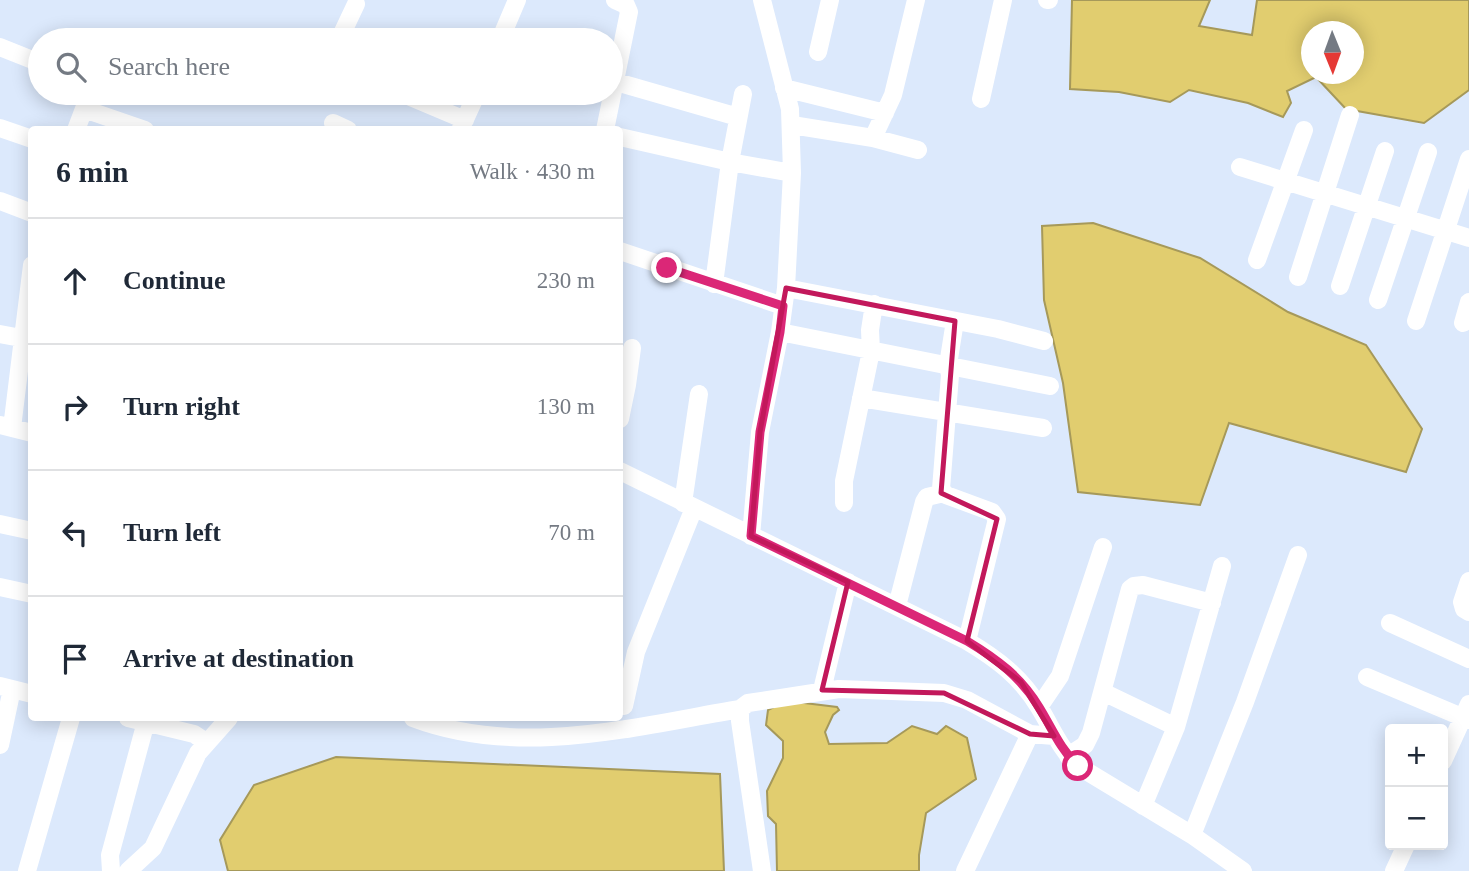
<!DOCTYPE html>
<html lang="en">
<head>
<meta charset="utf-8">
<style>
	body { margin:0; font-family:Georgia,serif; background:#f6f6f7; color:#1f2937 }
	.controls { position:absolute; right:21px; bottom:21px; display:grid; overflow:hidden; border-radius:7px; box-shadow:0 4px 18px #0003 }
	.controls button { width:63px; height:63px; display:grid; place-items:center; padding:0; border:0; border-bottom:2px solid #e0e1e3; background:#fff; color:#1f2937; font:35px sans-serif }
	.compass { position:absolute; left:1301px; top:21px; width:63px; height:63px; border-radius:50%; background:#fff; box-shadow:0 4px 18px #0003; rotate:179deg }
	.stop { position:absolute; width:21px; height:21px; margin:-16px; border:5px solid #db2777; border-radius:50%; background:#fff }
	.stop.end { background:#db2777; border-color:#fff; box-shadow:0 2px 7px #0008 }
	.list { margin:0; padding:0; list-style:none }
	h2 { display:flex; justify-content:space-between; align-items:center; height:91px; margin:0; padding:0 28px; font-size:30px }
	h2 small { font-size:23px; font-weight:400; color:#747a83 }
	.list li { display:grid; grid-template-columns:46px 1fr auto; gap:21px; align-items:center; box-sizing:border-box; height:126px; padding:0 28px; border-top:2px solid #e0e1e3 }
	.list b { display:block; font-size:26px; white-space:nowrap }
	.list em { font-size:23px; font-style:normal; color:#747a83 }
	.icon { flex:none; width:38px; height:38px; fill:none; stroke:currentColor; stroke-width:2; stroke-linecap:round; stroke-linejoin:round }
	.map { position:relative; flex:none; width:1469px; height:871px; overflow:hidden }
	.search { position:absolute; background:#fff; box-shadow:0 4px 18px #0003; left:28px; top:28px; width:595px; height:77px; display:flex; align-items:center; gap:18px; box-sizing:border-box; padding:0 24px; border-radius:38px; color:#747a83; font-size:26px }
	.panel { position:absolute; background:#fff; box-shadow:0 4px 18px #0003; left:28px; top:126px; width:595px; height:595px; border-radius:7px }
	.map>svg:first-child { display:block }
</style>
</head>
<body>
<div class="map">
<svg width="1469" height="871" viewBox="0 0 1469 871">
	<rect width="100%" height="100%" fill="#dce9fc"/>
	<!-- water -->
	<path fill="#e1cd6f" stroke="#a6995a" stroke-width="2" fill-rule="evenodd" d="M1072,0H1210L1199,26L1252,35L1257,0H1469V90L1424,123L1346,109L1316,77L1287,91L1291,103L1283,117L1248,103L1189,90L1170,102L1119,92L1070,89ZM1312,32H1354V74H1312Z
		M1093,223L1200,258L1288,312L1366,345L1422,429L1406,472L1229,423L1200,505L1078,492L1063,383L1044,300L1042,226Z
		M796,702L837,707L839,710L833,715L825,732L829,744L887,743L912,726L937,734L946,726L967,738L976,779L926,813L919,855V871H777L776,824L768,816L767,791L783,758V741L766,725L768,710L780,704Z
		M336,757L720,774L724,871H228L220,840L254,785Z"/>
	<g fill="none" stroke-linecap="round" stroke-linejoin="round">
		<!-- minor -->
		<path stroke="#fff" stroke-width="18" d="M1047,0H1049
			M339,40L356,4
			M500,40L517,0
			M0,47L40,63
			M818,52L830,0
			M613,81L738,117
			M784,88L885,113
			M401,93L465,120
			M981,99L1003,0
			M84,109L145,130
			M333,123L348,130
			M792,125L873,138L918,150
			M0,128L32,139
			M461,128L477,93
			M76,130L90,93
			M605,130L629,12L626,5L615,0
			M620,137L730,162L792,173
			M873,138L893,95L916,0
			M1240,167L1469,238
			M0,201L32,213
			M620,251L783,306
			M1257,260L1304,130
			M1298,277L1350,115
			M714,284L730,162L743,94
			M1340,286L1385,151
			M786,288L998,329L1044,341
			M1378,300L1428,152
			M955,321L948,365L950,375L941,489L946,495L992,512L997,519L967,641
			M1416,321L1469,159
			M1463,323L1469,302
			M780,332L1050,386
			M0,334L32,340
			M861,398L1043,428
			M620,419L627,385L632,348
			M0,425L32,433
			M12,428L32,265
			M620,471L967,641C997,659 1021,677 1039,707C1052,728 1060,749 1078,766L1192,835L1243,871
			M683,503L699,394
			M844,503V481L871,351L870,330L874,304
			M0,524L32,531
			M751,536L760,432L780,332L786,288L792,173L790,109L762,0
			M1469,581L1462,602L1464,609L1469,612
			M0,587L32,594
			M897,606L924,502L927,497L944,493
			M1390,623L1469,659
			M1367,677L1469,720
			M0,686L32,694
			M822,690L848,582
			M1103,692L1176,727L1222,566
			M624,706L636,652L694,508
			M1039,707L1060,676L1103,547
			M128,718L194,734L206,742
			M413,718C519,758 632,727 740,709
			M0,745L12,689
			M1068,756L1085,745L1091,733L1130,589L1134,586L1143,585L1212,603
			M1443,761L1469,704
			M1143,806L1176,727
			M1192,835L1245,702L1298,555
			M27,871L71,718
			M111,871L110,855L147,718
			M128,871L153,848L198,753L229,718
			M762,871L740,721V709L748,703L839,689L944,693L967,700L1030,734L1054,736
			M965,871L1030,734
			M1394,871L1406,845"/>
	</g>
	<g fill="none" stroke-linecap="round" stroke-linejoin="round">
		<!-- route -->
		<path stroke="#db2777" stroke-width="9" d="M667,268L783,306L780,332L760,432L751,536L967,641C997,659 1021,677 1039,707C1052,728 1060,749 1078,766"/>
	</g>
	<!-- marked area -->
	<path fill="none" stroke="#c2185b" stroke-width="5" stroke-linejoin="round" d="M786,288L955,321L941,493L997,519L967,641L1021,682L1054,736L1030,734L944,693L822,690L848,582L751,536L760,432Z"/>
</svg>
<div class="controls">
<button>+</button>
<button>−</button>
</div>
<svg class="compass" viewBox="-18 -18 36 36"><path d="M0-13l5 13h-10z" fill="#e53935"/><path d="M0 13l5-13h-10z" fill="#747a83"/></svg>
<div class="stop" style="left:1078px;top:766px"></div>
<div class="stop end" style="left:667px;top:268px"></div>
<div class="search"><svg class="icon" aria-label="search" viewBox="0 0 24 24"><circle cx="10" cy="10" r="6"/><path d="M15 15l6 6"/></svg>Search here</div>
<section class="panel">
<h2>6 min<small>Walk · 430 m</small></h2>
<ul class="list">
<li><svg class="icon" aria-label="ahead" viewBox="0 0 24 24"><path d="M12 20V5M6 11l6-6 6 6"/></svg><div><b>Continue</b></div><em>230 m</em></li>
<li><svg class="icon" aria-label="right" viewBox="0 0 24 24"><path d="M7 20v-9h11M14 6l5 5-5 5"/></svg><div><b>Turn right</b></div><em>130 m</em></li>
<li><svg class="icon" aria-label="left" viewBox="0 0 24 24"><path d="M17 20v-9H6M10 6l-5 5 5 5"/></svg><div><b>Turn left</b></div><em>70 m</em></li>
<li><svg class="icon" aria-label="arrive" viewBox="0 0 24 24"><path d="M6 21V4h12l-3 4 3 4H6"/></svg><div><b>Arrive at destination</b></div></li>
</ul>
</section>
</div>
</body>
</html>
